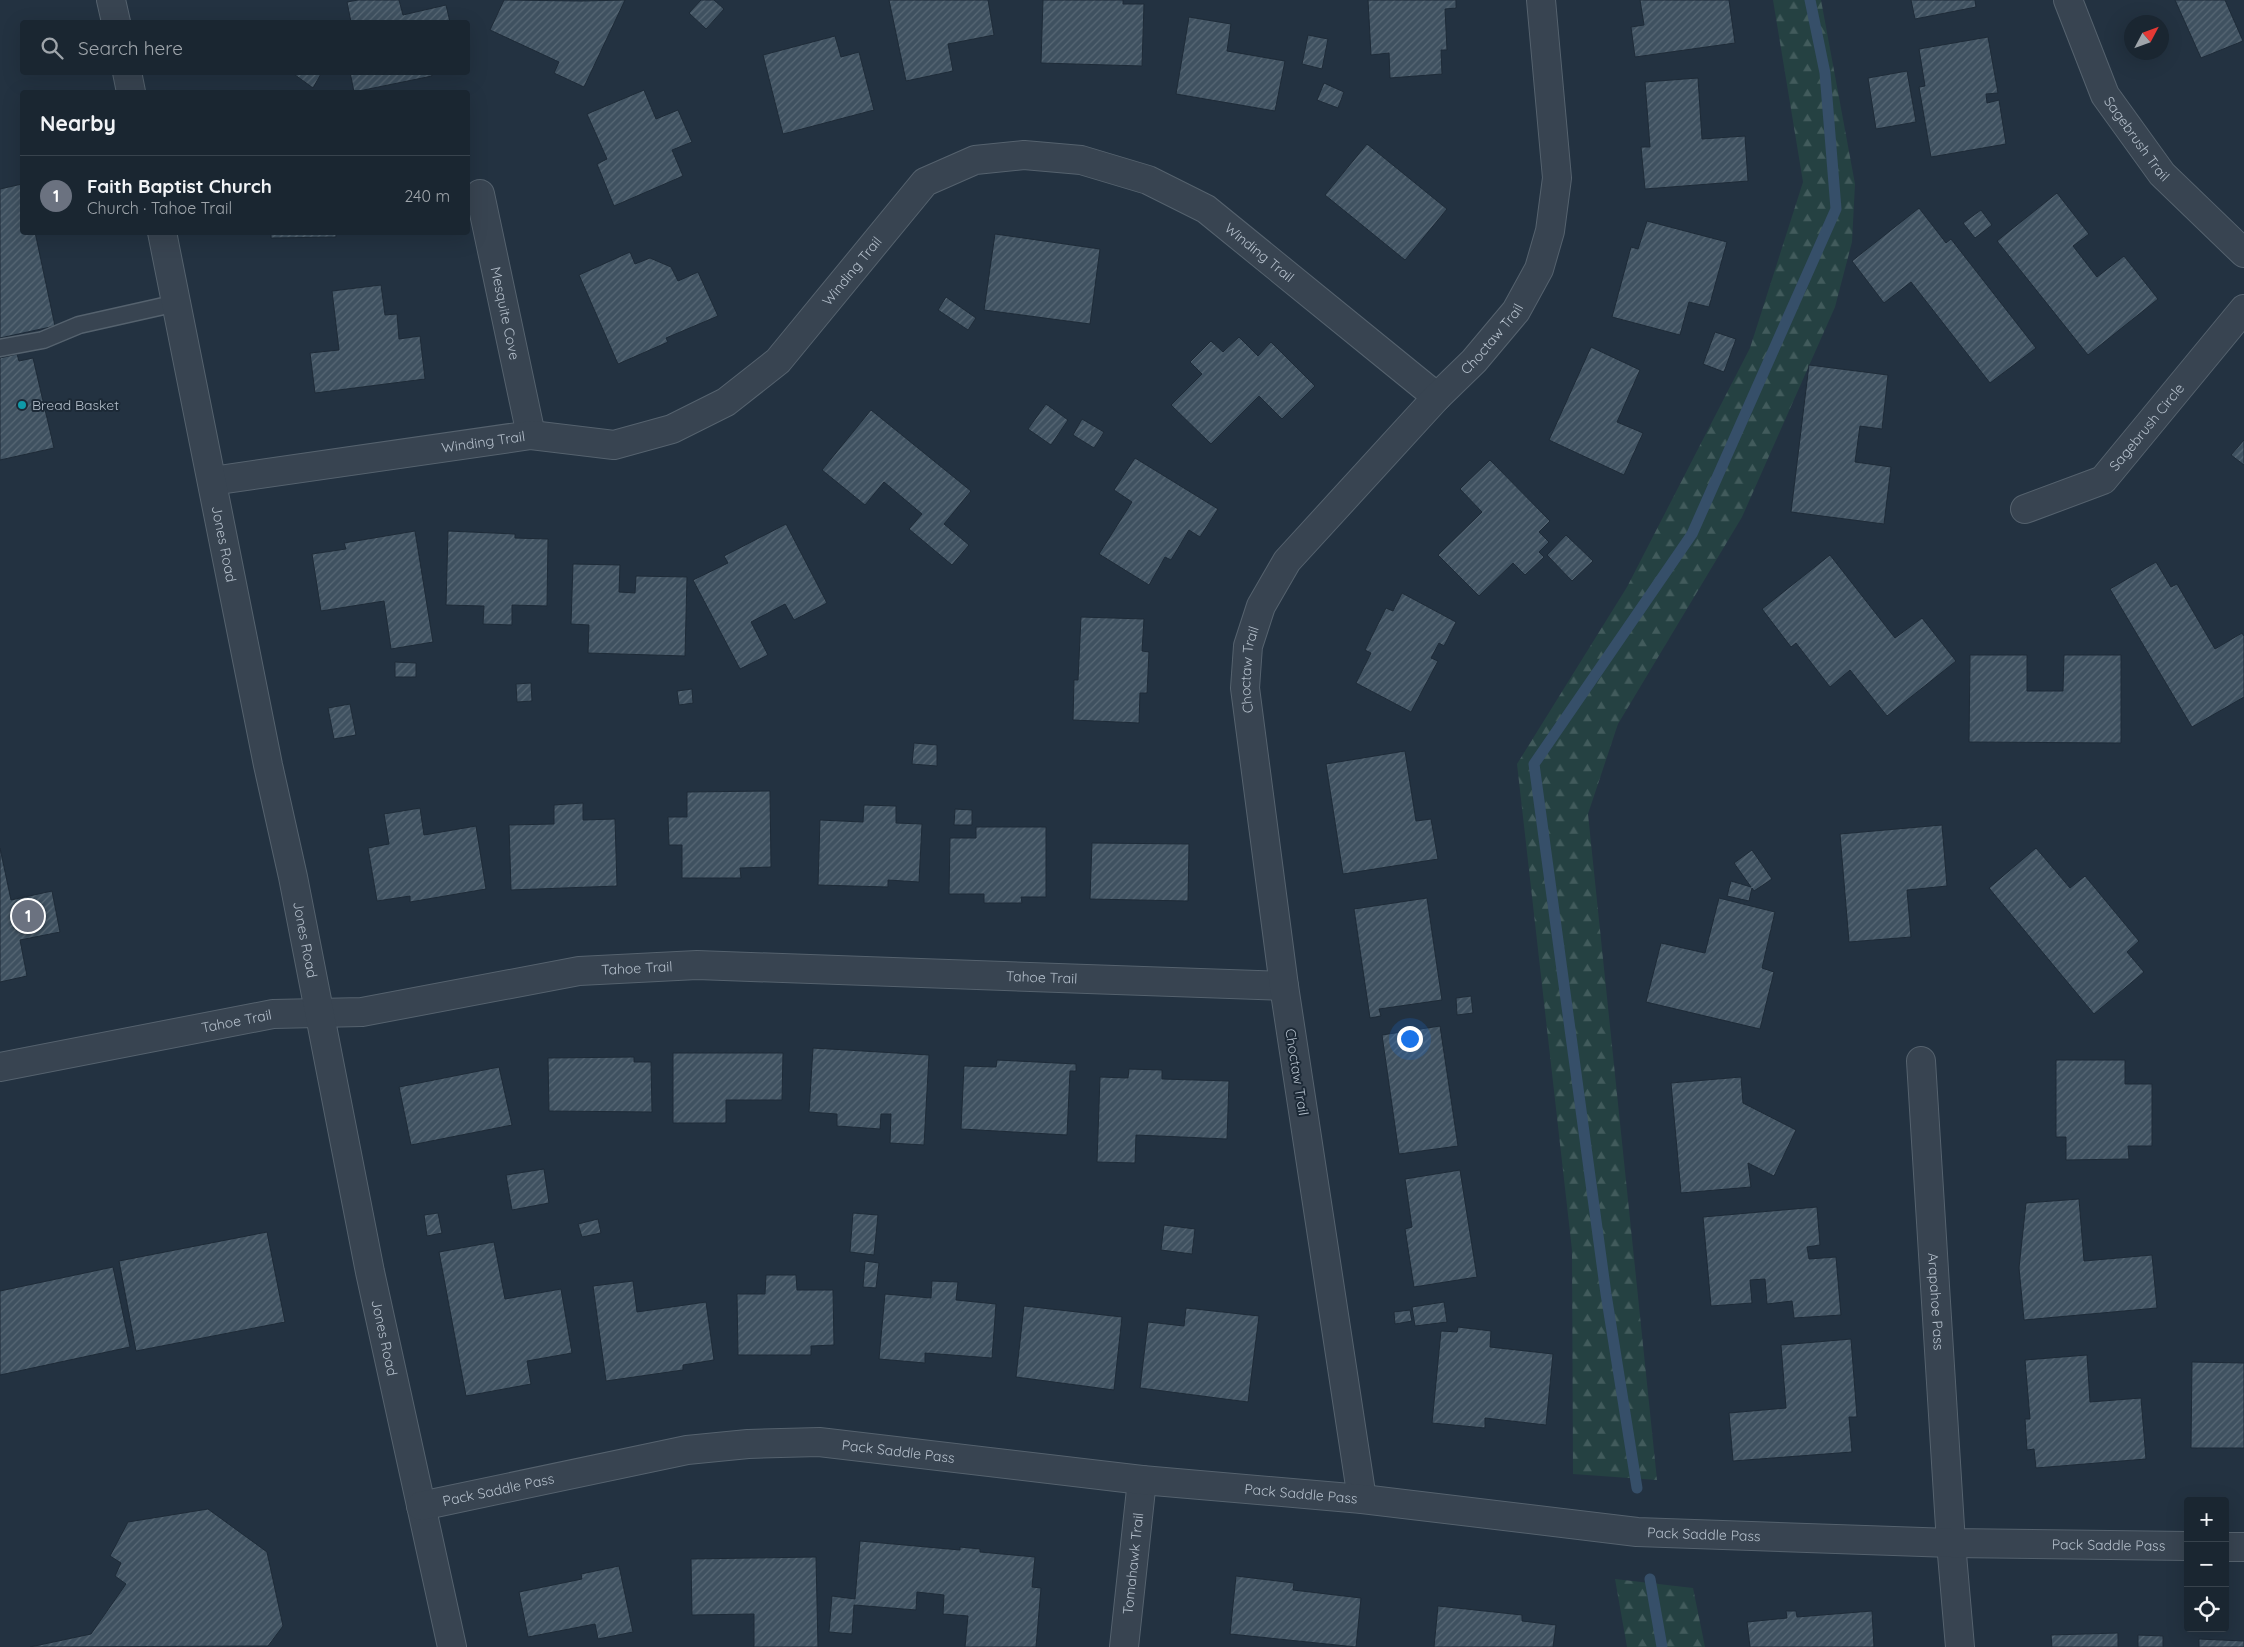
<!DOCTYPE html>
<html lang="en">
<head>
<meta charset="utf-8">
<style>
	body { margin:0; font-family:Quicksand,sans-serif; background:#232e39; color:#f1f3f6 }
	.controls { position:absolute; right:15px; bottom:15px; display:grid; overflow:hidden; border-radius:5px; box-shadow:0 5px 20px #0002 }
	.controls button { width:45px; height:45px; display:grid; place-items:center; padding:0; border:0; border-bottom:1px solid #38434d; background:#1a2631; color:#f1f3f6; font:25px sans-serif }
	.compass { position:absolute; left:2124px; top:15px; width:45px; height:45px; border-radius:50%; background:#1a2631; box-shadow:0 5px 20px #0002; rotate:49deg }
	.you { position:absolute; left:1409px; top:1038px; width:18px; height:18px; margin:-12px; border:4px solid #fff; border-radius:50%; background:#1a73e8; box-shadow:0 0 0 8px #1a73e833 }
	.badge { display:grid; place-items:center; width:32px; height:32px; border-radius:50%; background:#0b8043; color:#fff; font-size:16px; font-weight:700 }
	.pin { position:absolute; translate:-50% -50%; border:2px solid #fff; box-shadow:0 1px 5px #0006 }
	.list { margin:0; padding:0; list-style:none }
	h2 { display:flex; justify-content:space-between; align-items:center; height:65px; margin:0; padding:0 20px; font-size:21px }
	h2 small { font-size:16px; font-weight:400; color:#9fa5ab }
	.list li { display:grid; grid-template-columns:32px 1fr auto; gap:15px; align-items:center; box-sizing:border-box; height:80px; padding:0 20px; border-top:1px solid #38434d }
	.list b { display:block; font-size:19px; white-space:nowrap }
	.list p { margin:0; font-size:16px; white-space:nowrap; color:#9fa5ab }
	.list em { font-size:16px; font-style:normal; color:#9fa5ab }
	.icon { flex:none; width:28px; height:28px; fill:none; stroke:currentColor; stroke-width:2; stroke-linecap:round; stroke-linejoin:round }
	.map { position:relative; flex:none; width:2244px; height:1647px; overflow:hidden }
	.search { position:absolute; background:#1a2631; box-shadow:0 5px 20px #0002; left:20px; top:20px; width:450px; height:55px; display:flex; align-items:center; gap:12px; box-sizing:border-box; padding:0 18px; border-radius:5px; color:#9fa5ab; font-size:19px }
	.panel { position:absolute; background:#1a2631; box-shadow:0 5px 20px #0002; left:20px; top:90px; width:450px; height:145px; border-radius:5px }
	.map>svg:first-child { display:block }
</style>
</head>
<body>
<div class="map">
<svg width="2244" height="1647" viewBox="0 0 2244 1647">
	<defs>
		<pattern id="forest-firs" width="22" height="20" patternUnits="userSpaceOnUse" patternTransform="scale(1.25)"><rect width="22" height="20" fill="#254142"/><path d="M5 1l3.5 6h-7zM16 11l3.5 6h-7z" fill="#425b5c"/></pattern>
		<pattern id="building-hatch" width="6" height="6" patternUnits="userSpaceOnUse" patternTransform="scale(1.25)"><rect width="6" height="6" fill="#3f5160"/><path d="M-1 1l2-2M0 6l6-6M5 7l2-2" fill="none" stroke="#586875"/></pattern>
	</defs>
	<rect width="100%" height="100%" fill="#233241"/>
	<!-- forest -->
	<path fill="url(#forest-firs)" d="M1773,0H1821L1855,184L1852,242L1835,307L1742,517L1618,724L1588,814L1657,1480L1573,1474L1572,1250L1517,764L1627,587L1750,348L1803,182Z
		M1615,1579L1693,1588L1705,1647H1627Z"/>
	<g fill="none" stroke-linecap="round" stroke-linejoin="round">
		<!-- stream -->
		<path stroke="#364f69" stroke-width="11" d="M1637,1488L1606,1294L1534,764L1692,534L1836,209L1825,73L1810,0
			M1650,1579L1662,1647"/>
	</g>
	<!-- building -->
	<path fill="url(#building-hatch)" stroke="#1e2b38" d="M358,0H399L403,15L446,5L450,22H351L347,2Z
		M504,0L582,1L625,0L584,87L554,73L559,62L490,30Z
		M701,0H714L724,9L706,29L689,13Z
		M889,0H988L994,35L948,44L953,71L906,81Z
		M1043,0H1123V4H1144L1142,66L1041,63Z
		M1368,0H1456V8L1445,9L1447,50H1441L1442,74L1390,78L1389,53L1371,55Z
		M1640,0H1729L1735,43L1635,57L1631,27L1644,25Z
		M1911,0H1975L1976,7L1915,19Z
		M2175,0H2225L2243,41L2201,58Z
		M1189,17L1231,24L1227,51L1285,61L1275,111L1176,94Z
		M1308,35L1328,39L1322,69L1302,64Z
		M835,36L841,57L859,52L874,110L783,134L763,55Z
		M1988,37L1998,93L1986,94L1987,103L1999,100L2006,144L1931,157L1919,87L1925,86L1919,49Z
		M1907,71L1916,122L1876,129L1868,78Z
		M291,72H322L313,88Z
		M350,72H431L432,76L354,92Z
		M1698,78L1702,139L1745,136L1748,181L1645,189L1641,147H1650L1645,82Z
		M1324,83L1344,92L1338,108L1317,100Z
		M644,90L656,119L678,110L692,142L672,150L683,176L614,206L597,164L607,159L587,114Z
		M1367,144L1447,209L1405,260L1325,195Z
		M22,184V232H35L55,326L0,338V189Z
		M2057,193L2089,234L2073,246L2097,277L2124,256L2158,299L2088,355L1997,241Z
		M1919,208L1946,243L1951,239L2036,348L1990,383L1911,282L1884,303L1852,261Z
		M1981,210L1992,225L1975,238L1963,223Z
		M1647,221L1727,242L1709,307L1689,302L1680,335L1612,317L1631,247L1638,249Z
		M271,232H336V237L271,238Z
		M995,234L1100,249L1090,324L984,310Z
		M630,252L635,264L650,258L671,267L678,281L698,272L718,316L666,338L668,342L618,364L579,275Z
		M381,285L385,315L397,314L399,339L420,336L425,379L315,393L310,353L339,350L332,291Z
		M946,297L976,318L968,330L938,310Z
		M1715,332L1736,339L1724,372L1703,364Z
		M1239,337L1258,356L1271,342L1315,386L1282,419L1259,396L1211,444L1171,405L1202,374L1190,362L1211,341L1223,352Z
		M1591,347L1640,370L1617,422L1643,433L1624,475L1549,440Z
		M17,354L19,361L33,358L54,448L0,460V358Z
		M1809,365L1888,375L1882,429L1860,426L1855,462L1891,467L1884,524L1791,512Z
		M1046,404L1068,420L1051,445L1028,429Z
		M871,410L971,491L944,524L969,545L952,565L909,529L922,514L884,482L865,505L822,470Z
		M1082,419L1104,432L1094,448L1073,435Z
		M2244,440V465L2231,455Z
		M1135,458L1218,509L1200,537L1189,530L1171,560L1165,557L1149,585L1099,554L1132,502L1114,490Z
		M1490,460L1550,521L1539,532L1549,542L1539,552L1544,557L1525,575L1513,563L1479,596L1438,555L1482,512L1460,489Z
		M786,524L827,603L794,620L785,604L751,622L768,655L740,669L693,580L728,563L724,556Z
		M415,531L433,642L391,649L384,601L321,611L312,554L346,549L344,543Z
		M448,531L515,534V538L548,539L547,606L512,605V625L483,624L484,606L446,605Z
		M1566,535L1593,561L1572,581L1547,555Z
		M1830,555L1895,638L1922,618L1956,661L1887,716L1850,670L1830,687L1796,643L1791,647L1762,609Z
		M2156,562L2171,587L2177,584L2215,649L2242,633L2244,636V697L2192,727L2110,589Z
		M573,564L620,565L619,592L635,593L636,576L687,577L685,656L588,653L589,625L571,624Z
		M1402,593L1456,622L1444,646L1439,643L1431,658L1438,661L1411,712L1356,683L1371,653L1365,650L1386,608L1393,611Z
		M1081,617L1144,619L1142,651L1149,652L1147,693H1140L1139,723L1073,720L1074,680H1078Z
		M1970,655H2027V691H2063L2064,655H2121V743L1969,742Z
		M395,662L416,663V677H395Z
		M531,683L532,701L517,702L516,684Z
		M692,689L693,703L679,705L677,691Z
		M350,704L356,735L334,739L328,708Z
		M914,743L937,745V766L912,764Z
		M1405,751L1416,821L1431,819L1438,859L1343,874L1326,764Z
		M770,791L771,867L740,868L741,878H682V845H669L668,817H687V792Z
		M583,803V820L615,819L617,886L511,890L509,825L554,824V805Z
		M864,805L896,806V823L922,824L919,882L888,880V887L818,885L820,820L863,822Z
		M420,808L424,835L476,826L486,889L410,902V896L377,901L368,848L389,844L384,814Z
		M955,809L972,810V825H954Z
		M1942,825L1947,886L1907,890L1911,937L1849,942L1840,834Z
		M976,827H1046V897H1021L1022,903H984V894H949L950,838H976Z
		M1092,843L1189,844L1188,901L1090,899Z
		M0,848L11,900L52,891L60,932L20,940L27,976L0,982Z
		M2036,848L2070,888L2085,876L2139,941L2127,952L2144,972L2094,1014L1989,888Z
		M1752,850L1772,879L1754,891L1752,888L1749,901L1727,896L1731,881L1751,887L1734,863Z
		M1427,898L1442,1000L1379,1009L1381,1016L1370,1018L1354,909Z
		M1719,898L1775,912L1762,968L1774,972L1760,1029L1646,1002L1661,943L1705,953Z
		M1471,996L1473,1013L1457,1015L1456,998Z
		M1440,1026L1458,1146L1399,1154L1382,1035Z
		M813,1048L929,1055L924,1145L890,1143L891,1114H881L880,1129L837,1126V1114L809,1112Z
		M673,1053H783L782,1100H726V1123H673Z
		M634,1057V1062H651L652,1112L549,1111L548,1058Z
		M997,1060L1076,1064V1071H1070L1067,1135L961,1129L964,1066L996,1067Z
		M2056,1060H2125V1084H2152V1146H2128L2129,1159L2066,1160V1137H2056Z
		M499,1067L512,1125L411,1145L399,1087Z
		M1129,1069L1162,1070V1079L1229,1081L1227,1139L1136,1135L1135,1163L1097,1162L1100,1077L1128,1078Z
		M1741,1077L1743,1103L1796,1130L1774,1176L1748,1163L1751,1187L1681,1193L1671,1083Z
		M544,1169L549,1203L512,1210L506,1175Z
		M1460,1170L1477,1277L1414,1287L1405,1229L1412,1227L1405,1179Z
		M2079,1199L2084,1261L2152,1255L2157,1308L2024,1320L2019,1268L2026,1203Z
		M1817,1207L1820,1245L1807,1247L1809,1259L1836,1257L1841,1315L1794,1318L1792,1301L1767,1304L1765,1279L1750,1280L1752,1303L1711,1306L1703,1217Z
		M438,1213L442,1233L427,1236L424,1215Z
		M853,1213L878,1215L874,1255L850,1252Z
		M598,1219L601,1233L582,1237L578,1224Z
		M1164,1225L1195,1229L1192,1254L1161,1250Z
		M267,1232L285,1322L136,1351L119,1261Z
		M494,1242L505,1299L561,1289L572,1353L527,1361L531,1384L466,1396L439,1252Z
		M865,1261L879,1263L876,1288L863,1287Z
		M113,1267L130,1347L0,1375V1291Z
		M766,1275H796L797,1290H833L834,1345L811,1346V1355H738L737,1294H765Z
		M633,1281L637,1312L706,1302L714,1360L683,1365V1370L606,1381L593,1286Z
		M932,1281L958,1282L956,1300L996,1304L992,1358L925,1353V1363L879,1359L885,1294L931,1298Z
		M1444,1302L1447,1322L1415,1326L1412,1307Z
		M1024,1306L1122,1317L1114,1390L1016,1377Z
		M1186,1308L1259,1316L1248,1402L1140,1388L1148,1322L1184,1326Z
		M1410,1310L1412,1321L1395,1324L1394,1312Z
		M1458,1327L1491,1331L1490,1347L1553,1354L1546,1425L1485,1418V1428L1432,1423L1441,1331L1457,1332Z
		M1851,1339L1857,1417H1849L1852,1452L1733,1461L1729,1413L1786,1408L1781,1345Z
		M2087,1355L2090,1402L2141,1398L2146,1459L2036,1468L2034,1449L2027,1450L2025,1419H2030L2025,1360Z
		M2192,1362L2244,1363V1448H2191Z
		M208,1509L267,1552L283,1626L268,1646L30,1647L91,1634L126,1584L115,1576L121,1563L110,1556L128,1522Z
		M860,1541L960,1550V1547L980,1549V1552L1035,1557L1032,1587L1041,1588L1036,1647H965L968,1616L943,1614L944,1595L917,1592L916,1610L854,1605L852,1634L829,1632L832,1596L855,1599Z
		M816,1557L818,1647H754V1614L692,1615L691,1559Z
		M619,1566L633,1632L598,1639L595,1624L528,1637L519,1592L582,1579L581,1574Z
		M1236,1576L1294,1583L1293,1590L1361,1598L1356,1647L1230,1634Z
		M1438,1606L1522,1615V1621L1556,1625L1553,1647H1434Z
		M1786,1611H1796L1797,1617L1872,1611L1874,1647H1750L1747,1622L1787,1618Z
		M2118,1633V1647H2052L2051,1635Z
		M2138,1635L2163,1636V1647H2138Z
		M2199,1639L2244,1641V1647H2199Z"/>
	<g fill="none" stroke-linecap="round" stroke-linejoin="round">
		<defs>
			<path id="service" d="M0,348L43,340L79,325L177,303"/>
			<g id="minor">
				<path id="s1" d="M2068,0L2105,95L2162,174L2244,253"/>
				<path id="s2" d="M480,194L531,435"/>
				<path id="s3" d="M212,481L531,435L614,445L672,429L726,402L778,361L925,182L975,160L1024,155L1081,160L1148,180L1206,209L1437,397"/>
				<path id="s4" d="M2025,509L2103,480L2244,309"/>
				<path id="s5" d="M1921,1061L1951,1543L1960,1647"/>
				<path id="s6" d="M0,1067L273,1014L362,1012L579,971L697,965L1284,986"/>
				<path id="s7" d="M1362,1499L1284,986L1245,688L1248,646L1261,606L1287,561L1437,397L1474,361L1516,311L1539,269L1550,231L1557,178L1541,0"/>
				<path id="s8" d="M1124,1647L1142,1480"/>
			</g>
			<g id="tertiary">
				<path d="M111,0L116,22"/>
				<path d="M127,72L131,92"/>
				<path id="s9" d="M162,232L268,765L293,877L370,1272L452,1647"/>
				<path id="s10" d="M421,1506L687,1450L748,1444L819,1442L1142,1480L1362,1499L1637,1532L1951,1543L2188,1546"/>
				<path d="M2225,1547H2244"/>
			</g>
		</defs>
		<!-- service casing -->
		<use href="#service" stroke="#55626e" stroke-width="19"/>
		<!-- minor casing -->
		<use href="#minor" stroke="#55626e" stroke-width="30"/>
		<!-- tertiary casing -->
		<use href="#tertiary" stroke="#55626e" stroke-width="30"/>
		<!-- service -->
		<use href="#service" stroke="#384451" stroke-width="16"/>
		<!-- minor -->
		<use href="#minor" stroke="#384451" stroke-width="28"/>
		<!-- tertiary -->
		<use href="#tertiary" stroke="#384451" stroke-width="28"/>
	</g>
	<!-- markers -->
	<circle fill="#0f9aa8" stroke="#1c2936" stroke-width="2" cx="22" cy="405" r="5"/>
	<g text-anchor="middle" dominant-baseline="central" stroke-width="4" stroke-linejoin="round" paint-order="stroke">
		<!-- street labels -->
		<g font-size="14" fill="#b4bfcb" stroke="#1c2936">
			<text stroke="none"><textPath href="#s1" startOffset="156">Sagebrush Trail</textPath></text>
			<text stroke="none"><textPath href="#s3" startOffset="1189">Winding Trail</textPath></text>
			<text stroke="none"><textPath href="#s3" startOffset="709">Winding Trail</textPath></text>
			<text stroke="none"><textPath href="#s2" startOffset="122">Mesquite Cove</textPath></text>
			<text stroke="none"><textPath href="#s7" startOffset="1258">Choctaw Trail</textPath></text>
			<text stroke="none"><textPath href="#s4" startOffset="152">Sagebrush Circle</textPath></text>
			<text stroke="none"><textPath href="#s3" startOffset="274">Winding Trail</textPath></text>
			<text stroke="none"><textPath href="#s9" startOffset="318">Jones Road</textPath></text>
			<text stroke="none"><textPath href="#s7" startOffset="838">Choctaw Trail</textPath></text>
			<text stroke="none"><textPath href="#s9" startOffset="722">Jones Road</textPath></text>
			<text stroke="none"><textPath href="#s6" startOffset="646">Tahoe Trail</textPath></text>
			<text stroke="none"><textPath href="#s6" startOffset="1051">Tahoe Trail</textPath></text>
			<text stroke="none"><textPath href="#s6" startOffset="241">Tahoe Trail</textPath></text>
			<text transform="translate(1297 1072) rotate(81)">Choctaw Trail</text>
			<text stroke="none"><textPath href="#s5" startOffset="241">Arapahoe Pass</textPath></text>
			<text stroke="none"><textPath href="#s9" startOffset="1128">Jones Road</textPath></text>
			<text stroke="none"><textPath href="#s10" startOffset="484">Pack Saddle Pass</textPath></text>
			<text stroke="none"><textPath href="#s10" startOffset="79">Pack Saddle Pass</textPath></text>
			<text stroke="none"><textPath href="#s10" startOffset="889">Pack Saddle Pass</textPath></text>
			<text stroke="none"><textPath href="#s10" startOffset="1294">Pack Saddle Pass</textPath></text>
			<text stroke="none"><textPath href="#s10" startOffset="1699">Pack Saddle Pass</textPath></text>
			<text stroke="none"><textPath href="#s8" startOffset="84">Tomahawk Trail</textPath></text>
		</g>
		<!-- poi labels -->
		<g font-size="14" fill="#b4bfcb" stroke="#1c2936" text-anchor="start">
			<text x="32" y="405">Bread Basket</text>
		</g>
	</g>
</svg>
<div class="controls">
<button>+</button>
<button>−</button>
<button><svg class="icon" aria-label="locate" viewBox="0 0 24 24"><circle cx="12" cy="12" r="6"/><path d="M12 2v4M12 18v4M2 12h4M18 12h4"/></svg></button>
</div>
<svg class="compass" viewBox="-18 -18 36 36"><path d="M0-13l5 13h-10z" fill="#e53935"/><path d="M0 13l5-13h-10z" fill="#9fa5ab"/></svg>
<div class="you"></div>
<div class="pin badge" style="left:28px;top:916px;background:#6b7280">1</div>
<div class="search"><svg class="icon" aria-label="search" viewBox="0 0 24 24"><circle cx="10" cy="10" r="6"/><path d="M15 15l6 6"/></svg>Search here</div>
<section class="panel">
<h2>Nearby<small></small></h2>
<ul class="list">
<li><span class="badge" style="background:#6b7280">1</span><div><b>Faith Baptist Church</b><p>Church · Tahoe Trail</p></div><em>240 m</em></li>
</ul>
</section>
</div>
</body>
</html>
